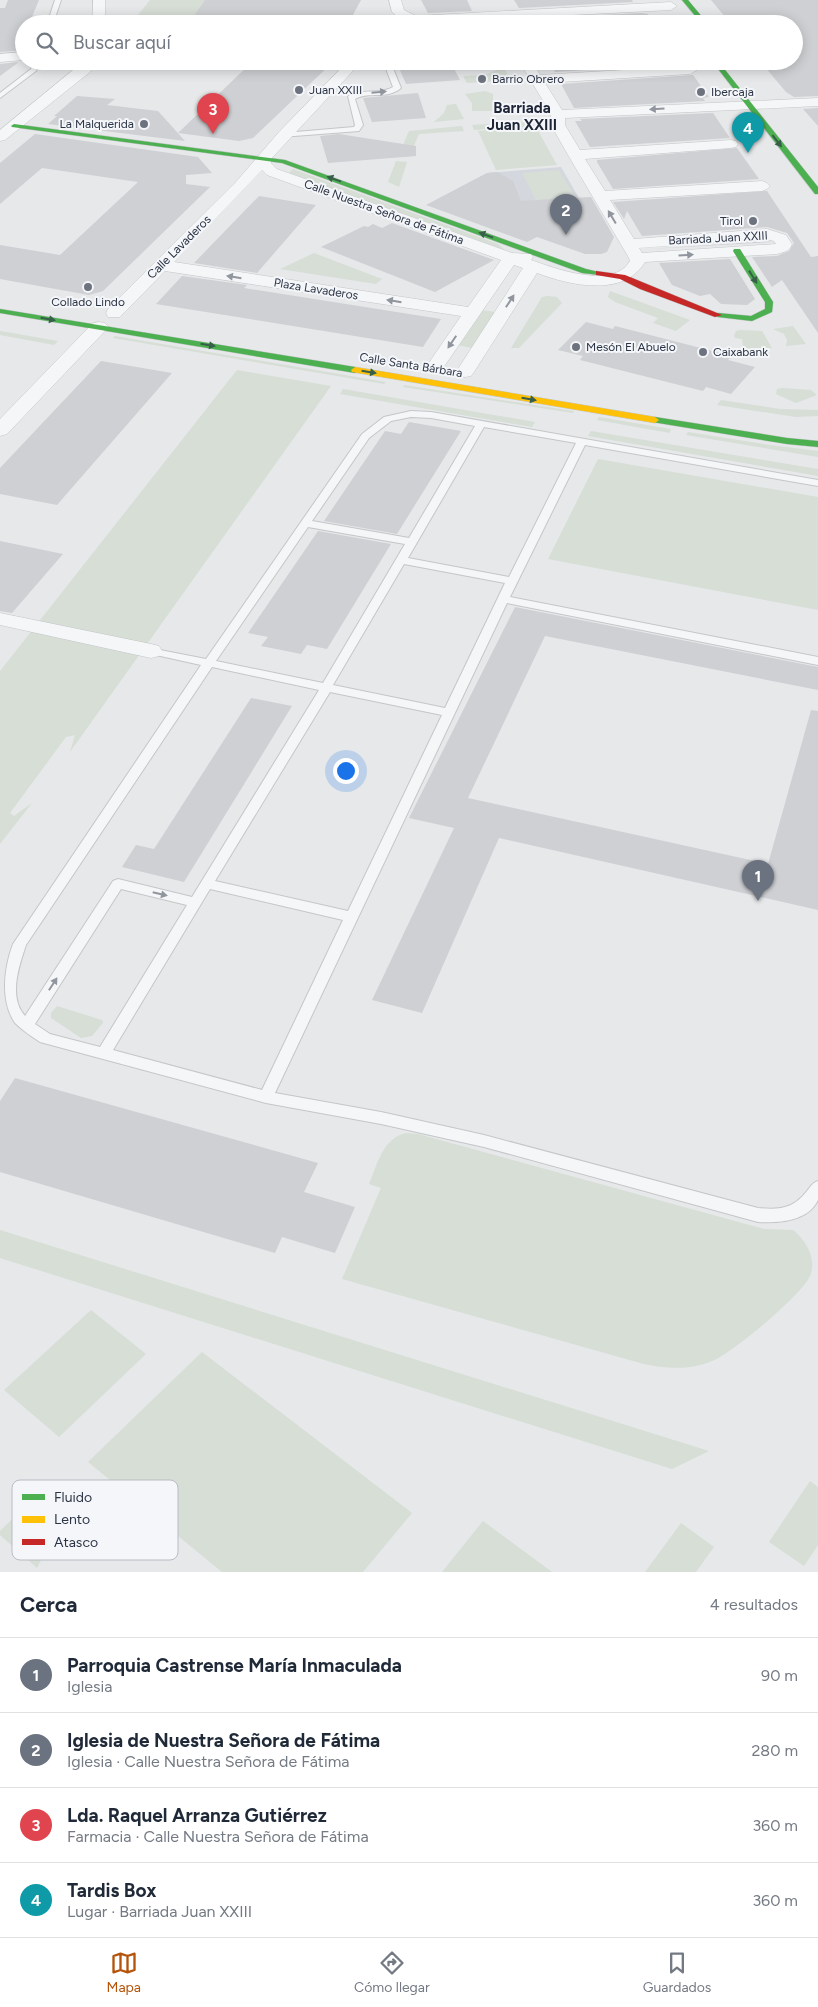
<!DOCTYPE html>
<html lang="es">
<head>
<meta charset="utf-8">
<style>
	body { margin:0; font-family:Figtree,sans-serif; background:#f2f2f3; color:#1f2937 }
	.you { position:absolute; left:345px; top:770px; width:18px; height:18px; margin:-12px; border:4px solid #fff; border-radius:50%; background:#1a73e8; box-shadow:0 0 0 8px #1a73e833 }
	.badge { display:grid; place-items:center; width:32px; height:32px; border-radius:50%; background:#b45309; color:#fff; font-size:16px; font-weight:700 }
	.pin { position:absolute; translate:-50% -41px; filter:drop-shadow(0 1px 2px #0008) }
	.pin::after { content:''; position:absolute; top:26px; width:18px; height:15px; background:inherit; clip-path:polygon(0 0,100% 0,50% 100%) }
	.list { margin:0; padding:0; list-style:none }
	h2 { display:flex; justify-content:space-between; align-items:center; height:65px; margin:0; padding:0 20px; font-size:21px }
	h2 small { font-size:16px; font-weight:400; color:#747a83 }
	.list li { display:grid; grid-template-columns:32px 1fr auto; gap:15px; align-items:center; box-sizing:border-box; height:75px; padding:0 20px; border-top:1px solid #e0e1e3 }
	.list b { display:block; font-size:19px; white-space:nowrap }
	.list p { margin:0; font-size:16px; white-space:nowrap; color:#747a83 }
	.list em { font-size:16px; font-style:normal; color:#747a83 }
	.icon { flex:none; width:28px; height:28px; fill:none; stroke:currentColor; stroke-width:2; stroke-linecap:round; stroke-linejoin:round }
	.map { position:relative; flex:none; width:818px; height:1572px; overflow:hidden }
	.search { position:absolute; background:#fff; box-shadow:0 2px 12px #0003; left:15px; right:15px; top:15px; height:55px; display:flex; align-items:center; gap:12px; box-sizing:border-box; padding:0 18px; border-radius:28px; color:#747a83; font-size:19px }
	.sheet { height:365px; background:#fff }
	nav { display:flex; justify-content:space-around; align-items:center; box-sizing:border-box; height:70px; border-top:1px solid #e0e1e3; background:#fff; font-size:14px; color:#747a83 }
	nav a { display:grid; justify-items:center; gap:2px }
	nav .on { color:#b45309 }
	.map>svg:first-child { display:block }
</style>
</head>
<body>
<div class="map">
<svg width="818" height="1572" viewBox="0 0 818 1572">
	<rect width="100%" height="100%" fill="#e6e8ea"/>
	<!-- built -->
	<path fill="#d4d7dd" d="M561,167L579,198L528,203L436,200L487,173Z"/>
	<!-- green -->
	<path fill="#d6ded6" d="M150,0H205L188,24H131Z
		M499,69H505L508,76L499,81L467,83L463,76L485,75Z
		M485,91L493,94V101L500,110L499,111H472V103L465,94Z
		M456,104L464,119L434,122L444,113L447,105Z
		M521,122L538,126L474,130L472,125Z
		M462,126L464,131L419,134L409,157H398L409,131Z
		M536,127L557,165L496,170L478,131Z
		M396,161L407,162L399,187L388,182Z
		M293,169L498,244L505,250L289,173Z
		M559,170L575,197L536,200L522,173Z
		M314,253L382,279L376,284L280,269Z
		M610,291L690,320L676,331L653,323L658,318L615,302L608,297Z
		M548,296L557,297L562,303L519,348H511L542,297Z
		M481,310L495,312L472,348L457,345Z
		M793,326L806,344L786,346L787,340L784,334L773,329Z
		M740,330L762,331L772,348L746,349L743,346L742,339L735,338L734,335L736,331Z
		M0,331L58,341L54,345L0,335Z
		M115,336L386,382L384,384L113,338Z
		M237,370L331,386L70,752L75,735L66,737L10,813L14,816L32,803L0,844V671Z
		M404,385L574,411L573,413L403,387Z
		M783,388L811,390L817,395L796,403L776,394L777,389Z
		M343,389L535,422L532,427L340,394Z
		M721,400L780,409L818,410V416L796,417L717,405Z
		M599,417L671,429L670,433L597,420Z
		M591,431L818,469V476L588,436Z
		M688,432L770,445L818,451V457L686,435Z
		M598,459L818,497V610L548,559Z
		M57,1006L102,1020L103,1023L92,1036L81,1038L51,1018V1013Z
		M406,1133L418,1134L764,1229L793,1230C806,1240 817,1259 810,1276C801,1296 732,1353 712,1361C691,1370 666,1369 644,1364L342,1279L381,1188L369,1184C377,1165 383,1138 406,1133Z
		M0,1230L709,1451L672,1469L0,1258Z
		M91,1310L146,1354L59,1437L4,1390Z
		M202,1352L412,1513L363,1572H222L88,1462Z
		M810,1481L818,1487V1545L804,1566L769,1542Z
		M22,1510L53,1536L37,1568L0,1535V1531Z
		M483,1521L552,1572H442Z
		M681,1523L714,1547L696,1572H645Z"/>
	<!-- building -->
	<path fill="#ced0d3" d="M8,0H39L29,24H24V50L0,52V8H5Z
		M205,0H361L348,24H188Z
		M421,0H467L472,11L428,13Z
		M514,0H632L633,2L519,8Z
		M711,0H818V96L794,97L786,92L760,61H794V24H731Z
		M642,13L648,14L655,24H527L525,19Z
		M253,61H334L253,138L239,141L178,133Z
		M396,61H450L460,80L406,84Z
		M549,61H683L685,64L555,72Z
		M19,62L0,76V64Z
		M693,75L709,97L703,98L705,101L574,108L561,84Z
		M418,93L426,118L372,122L363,98Z
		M77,96L115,99L107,105L158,111L185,141L48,124L57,116H54Z
		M818,108V126L803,109Z
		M713,113L730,138L590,147L575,121H582L580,119Z
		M35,134L198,157L212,173L186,175V184L210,187L103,291L89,295L0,279V245L60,255L138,182L42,168L0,204V163Z
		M339,134L416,146V156L328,163L320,136Z
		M737,148L759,179L613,189L597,162V160Z
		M497,172L513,181L521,201L591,197L614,237L607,252L601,254H585L537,237L527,242L426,205L487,173Z
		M767,191L811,257L818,256V333L782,280L772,287L752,257L777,256L789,251L794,243L787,233L767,227L642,236L627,211L624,219L613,202Z
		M259,196L316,205L257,273L194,263Z
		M392,223L494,260L435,292L321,247L364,226L368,227L373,224L382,228Z
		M766,241L772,242L650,249Z
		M730,259L755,299L747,305L721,304L710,294L700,296L672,285L659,263Z
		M182,276L247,285L244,288L441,319L423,347L156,304Z
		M586,322L613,329L615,326L732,356L728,360L755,367L731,394L706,387L703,391L580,360L583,356L558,350Z
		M101,361L172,373L57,505L0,494V468Z
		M409,422L461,431L397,534L324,521L385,431L401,434Z
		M318,531L391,544L327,649L307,645L301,654L261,646L268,637L248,633Z
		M0,541L63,554L12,613L0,611Z
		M515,607L818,667V690L545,636L468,798L768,864L811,710L818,711V910L499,838L422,1013L372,1000L454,828L409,818Z
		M251,698L292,706L184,882L122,867L136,845L154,849Z
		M15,1078L318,1163L304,1192L355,1207L335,1253L282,1237L275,1253L0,1172V1101Z"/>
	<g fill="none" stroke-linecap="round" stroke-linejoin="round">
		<defs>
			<path id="lane" d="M55,0H61L53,24H47Z
				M43,61L39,64L36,71L0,98V93L31,69L34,62Z
				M383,61H390L401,88C387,100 369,91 355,99L363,125L359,131L281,137L280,135L284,133L354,127L355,125L348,96C363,88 380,95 393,87Z
				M411,411L431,412L818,480V486L585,445L510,597L818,657V665L507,603L275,1093L381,1112L484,1135L758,1208C779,1210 793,1209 807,1191C811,1186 812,1183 818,1181C818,1186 818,1195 818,1200C808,1222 777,1223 758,1222L484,1147L381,1124L266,1103L40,1042C31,1036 22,1030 15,1023C0,1001 4,968 13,944L201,665L156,655L154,653L160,650L206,659L362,434L384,417ZM411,417L431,418L475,426L409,538L312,521L369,438L391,421ZM484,427L576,443L509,577L408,558ZM308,527L405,544L323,683L216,661ZM404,564L505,583L445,708L333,685ZM212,667L319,690L192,897L118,879L113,881L25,1016C8,997 19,966 26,945ZM330,692L442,715L348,911L215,881ZM121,889L187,905L100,1047L50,1034L35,1024ZM210,889L343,920L262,1090L113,1050Z"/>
			<path id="street" d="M93,0H105V18L103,24H90L93,18Z
				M389,0H401L404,10L416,16L671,2L677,6L671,10L391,24L392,21L400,19L392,12Z
				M24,52V60L0,62V54Z
				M84,61H97L90,72L5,140L0,141V130Z
				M348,61H362L271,159V163L277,169L512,253L531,254L533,257L531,260C556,269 613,290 630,261L629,258L568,155L551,125V114L519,61H532L540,75L690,66L697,70L690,74L545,83L562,110L818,98V106L565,118V125L580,150L731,140L736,141L738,144L736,147L731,148L585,159L605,191L762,181L767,183L770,186L767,189L762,191L610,200L634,239L767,229L786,235L792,244C790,251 784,252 777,254L645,262C624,298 569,285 537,273L474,372L471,376L465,377L459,376L456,372L523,268L514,265L441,371L435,372L429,371L426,367L461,316L165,271L120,317H108L106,313L108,309L235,183L279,132ZM262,170L267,175L501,260L468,307L174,262ZM766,239L774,241L776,244L642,253L639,248Z
				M99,322L105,323L108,327L105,331L7,434L0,436V419L93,323Z
				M0,613L151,644L159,646L162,651L159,656L151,658L0,625Z"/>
			<path id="fast" d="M682,0H688L708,24H702Z
				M712,61H718L818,187V194H815Z
				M14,124L285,160L586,269L603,273L599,275L582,273L282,163L12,127L11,126Z
				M734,249H740L773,302L772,312L752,321L718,317L714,315L718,313L751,316L765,309V302L733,251Z
				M0,309L355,367L359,370L355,373L0,313Z
				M655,417L787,438L818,441V447L787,444L652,422V418Z"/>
			<path id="slow" d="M355,367L655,417L659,420L655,423L352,372L351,370Z"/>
			<path id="jam" d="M596,271L625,275L722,315L715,317L640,289L620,279L596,275Z"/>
		</defs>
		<!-- lane casing -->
		<use href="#lane" stroke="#c4c6c8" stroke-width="2"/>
		<!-- street casing -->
		<use href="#street" stroke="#c4c6c8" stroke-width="1"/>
		<!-- fast casing -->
		<use href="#fast" stroke="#c4c6c8" stroke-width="1"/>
		<!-- slow casing -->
		<use href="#slow" stroke="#c4c6c8" stroke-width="1"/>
		<!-- jam casing -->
		<use href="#jam" stroke="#c4c6c8" stroke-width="1"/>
		<!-- lane -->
		<use href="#lane" fill="#f5f6f7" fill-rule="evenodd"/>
		<!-- street -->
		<use href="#street" fill="#f5f6f7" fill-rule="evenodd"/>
		<!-- fast -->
		<use href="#fast" fill="#4caf50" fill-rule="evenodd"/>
		<!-- slow -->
		<use href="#slow" fill="#ffc107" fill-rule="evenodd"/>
		<!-- jam -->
		<use href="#jam" fill="#c62828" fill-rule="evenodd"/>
	</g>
	<!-- one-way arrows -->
	<defs><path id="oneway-solid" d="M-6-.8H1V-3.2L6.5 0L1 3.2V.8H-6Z" transform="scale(1.25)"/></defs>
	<g fill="#90959e">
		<use href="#oneway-solid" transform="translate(379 92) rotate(-5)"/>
		<use href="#oneway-solid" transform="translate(657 109) rotate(177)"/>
		<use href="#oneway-solid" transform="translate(612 217) rotate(-121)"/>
		<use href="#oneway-solid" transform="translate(686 255) rotate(-4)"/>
		<use href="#oneway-solid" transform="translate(234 277) rotate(-171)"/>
		<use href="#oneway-solid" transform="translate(394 301) rotate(-171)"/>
		<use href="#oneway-solid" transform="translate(510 301) rotate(-57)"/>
		<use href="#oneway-solid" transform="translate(452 342) rotate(124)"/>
		<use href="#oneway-solid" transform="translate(160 894) rotate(13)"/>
		<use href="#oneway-solid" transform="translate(53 984) rotate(-57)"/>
	</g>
	<g fill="#375f49">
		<use href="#oneway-solid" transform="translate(777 141) rotate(52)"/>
		<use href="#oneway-solid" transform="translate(334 179) rotate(-160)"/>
		<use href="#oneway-solid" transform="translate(486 235) rotate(-160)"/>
		<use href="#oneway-solid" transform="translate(753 277) rotate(58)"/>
		<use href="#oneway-solid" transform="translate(48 319) rotate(10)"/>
		<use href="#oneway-solid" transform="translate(208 345) rotate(9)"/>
		<use href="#oneway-solid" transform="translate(369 372) rotate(9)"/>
		<use href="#oneway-solid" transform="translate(529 399) rotate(10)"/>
	</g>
	<!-- markers -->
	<g fill="#6c737f" stroke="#f4f6f9" stroke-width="2">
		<circle cx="482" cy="79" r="5"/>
		<circle cx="299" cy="90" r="5"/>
		<circle cx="701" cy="92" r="5"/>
		<circle cx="144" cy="124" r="5"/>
		<circle cx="753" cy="221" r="5"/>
		<circle cx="88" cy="287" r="5"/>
		<circle cx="576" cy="347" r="5"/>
		<circle cx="703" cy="352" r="5"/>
	</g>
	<g text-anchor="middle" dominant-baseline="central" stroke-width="4" stroke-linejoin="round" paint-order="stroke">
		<!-- far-poi labels -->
		<g font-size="12" fill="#2b3445" stroke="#f4f6f9" text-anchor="start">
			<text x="492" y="79">Barrio Obrero</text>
			<text x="309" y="90">Juan XXIII</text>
			<text x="711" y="92">Ibercaja</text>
			<text x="134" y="124" text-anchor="end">La Malquerida</text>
			<text x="743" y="221" text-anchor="end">Tirol</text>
			<text x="88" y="302" text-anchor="middle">Collado Lindo</text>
			<text x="586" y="347">Mesón El Abuelo</text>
			<text x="713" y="352">Caixabank</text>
		</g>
		<!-- far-street labels -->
		<g font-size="12" fill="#2b3445" stroke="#f4f6f9">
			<text transform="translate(384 212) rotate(20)">Calle Nuestra Señora de Fátima</text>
			<text transform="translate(718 238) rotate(-3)">Barriada Juan XXIII</text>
			<text transform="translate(179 247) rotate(-45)">Calle Lavaderos</text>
			<text transform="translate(316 289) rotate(9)">Plaza Lavaderos</text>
			<text transform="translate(411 365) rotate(9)">Calle Santa Bárbara</text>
		</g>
		<!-- far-quarter labels -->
		<g font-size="15" font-weight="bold" fill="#1d2536" stroke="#f4f6f9">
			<text x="522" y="108">Barriada<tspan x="522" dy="17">Juan XXIII</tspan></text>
		</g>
	</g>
	<!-- legend -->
	<rect x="12" y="1480" width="166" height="80" rx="8" fill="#f4f6f9" stroke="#b8bcc3" stroke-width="1"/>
	<rect x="22" y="1494" width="23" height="6" fill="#4caf50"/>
	<rect x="22" y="1516" width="23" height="7" fill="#ffc107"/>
	<rect x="22" y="1539" width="23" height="6" fill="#c62828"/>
	<g font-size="14" fill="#2b3445">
		<text x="54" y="1502">Fluido</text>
		<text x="54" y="1524">Lento</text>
		<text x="54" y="1547">Atasco</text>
	</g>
</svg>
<div class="you"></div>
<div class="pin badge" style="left:758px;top:901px;background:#6b7280">1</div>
<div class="pin badge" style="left:566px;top:235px;background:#6b7280">2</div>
<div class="pin badge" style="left:213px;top:134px;background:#e0444e">3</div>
<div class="pin badge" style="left:748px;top:153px;background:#0f9aa8">4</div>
<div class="search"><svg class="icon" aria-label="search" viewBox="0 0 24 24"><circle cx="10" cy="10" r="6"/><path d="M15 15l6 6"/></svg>Buscar aquí</div>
</div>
<section class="sheet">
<h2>Cerca<small>4 resultados</small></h2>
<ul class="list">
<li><span class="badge" style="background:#6b7280">1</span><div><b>Parroquia Castrense María Inmaculada</b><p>Iglesia</p></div><em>90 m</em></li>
<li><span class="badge" style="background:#6b7280">2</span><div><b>Iglesia de Nuestra Señora de Fátima</b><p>Iglesia · Calle Nuestra Señora de Fátima</p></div><em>280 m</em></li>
<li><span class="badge" style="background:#e0444e">3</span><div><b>Lda. Raquel Arranza Gutiérrez</b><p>Farmacia · Calle Nuestra Señora de Fátima</p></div><em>360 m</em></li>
<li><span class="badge" style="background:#0f9aa8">4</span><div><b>Tardis Box</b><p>Lugar · Barriada Juan XXIII</p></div><em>360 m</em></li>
</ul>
</section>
<nav>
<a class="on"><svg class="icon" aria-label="map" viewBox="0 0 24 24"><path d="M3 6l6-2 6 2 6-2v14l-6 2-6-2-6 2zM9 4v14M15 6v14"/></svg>Mapa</a>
<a><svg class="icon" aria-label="directions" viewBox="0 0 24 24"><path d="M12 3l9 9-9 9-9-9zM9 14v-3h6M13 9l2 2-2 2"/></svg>Cómo llegar</a>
<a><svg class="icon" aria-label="saved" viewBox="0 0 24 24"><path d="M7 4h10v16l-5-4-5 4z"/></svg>Guardados</a>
</nav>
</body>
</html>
